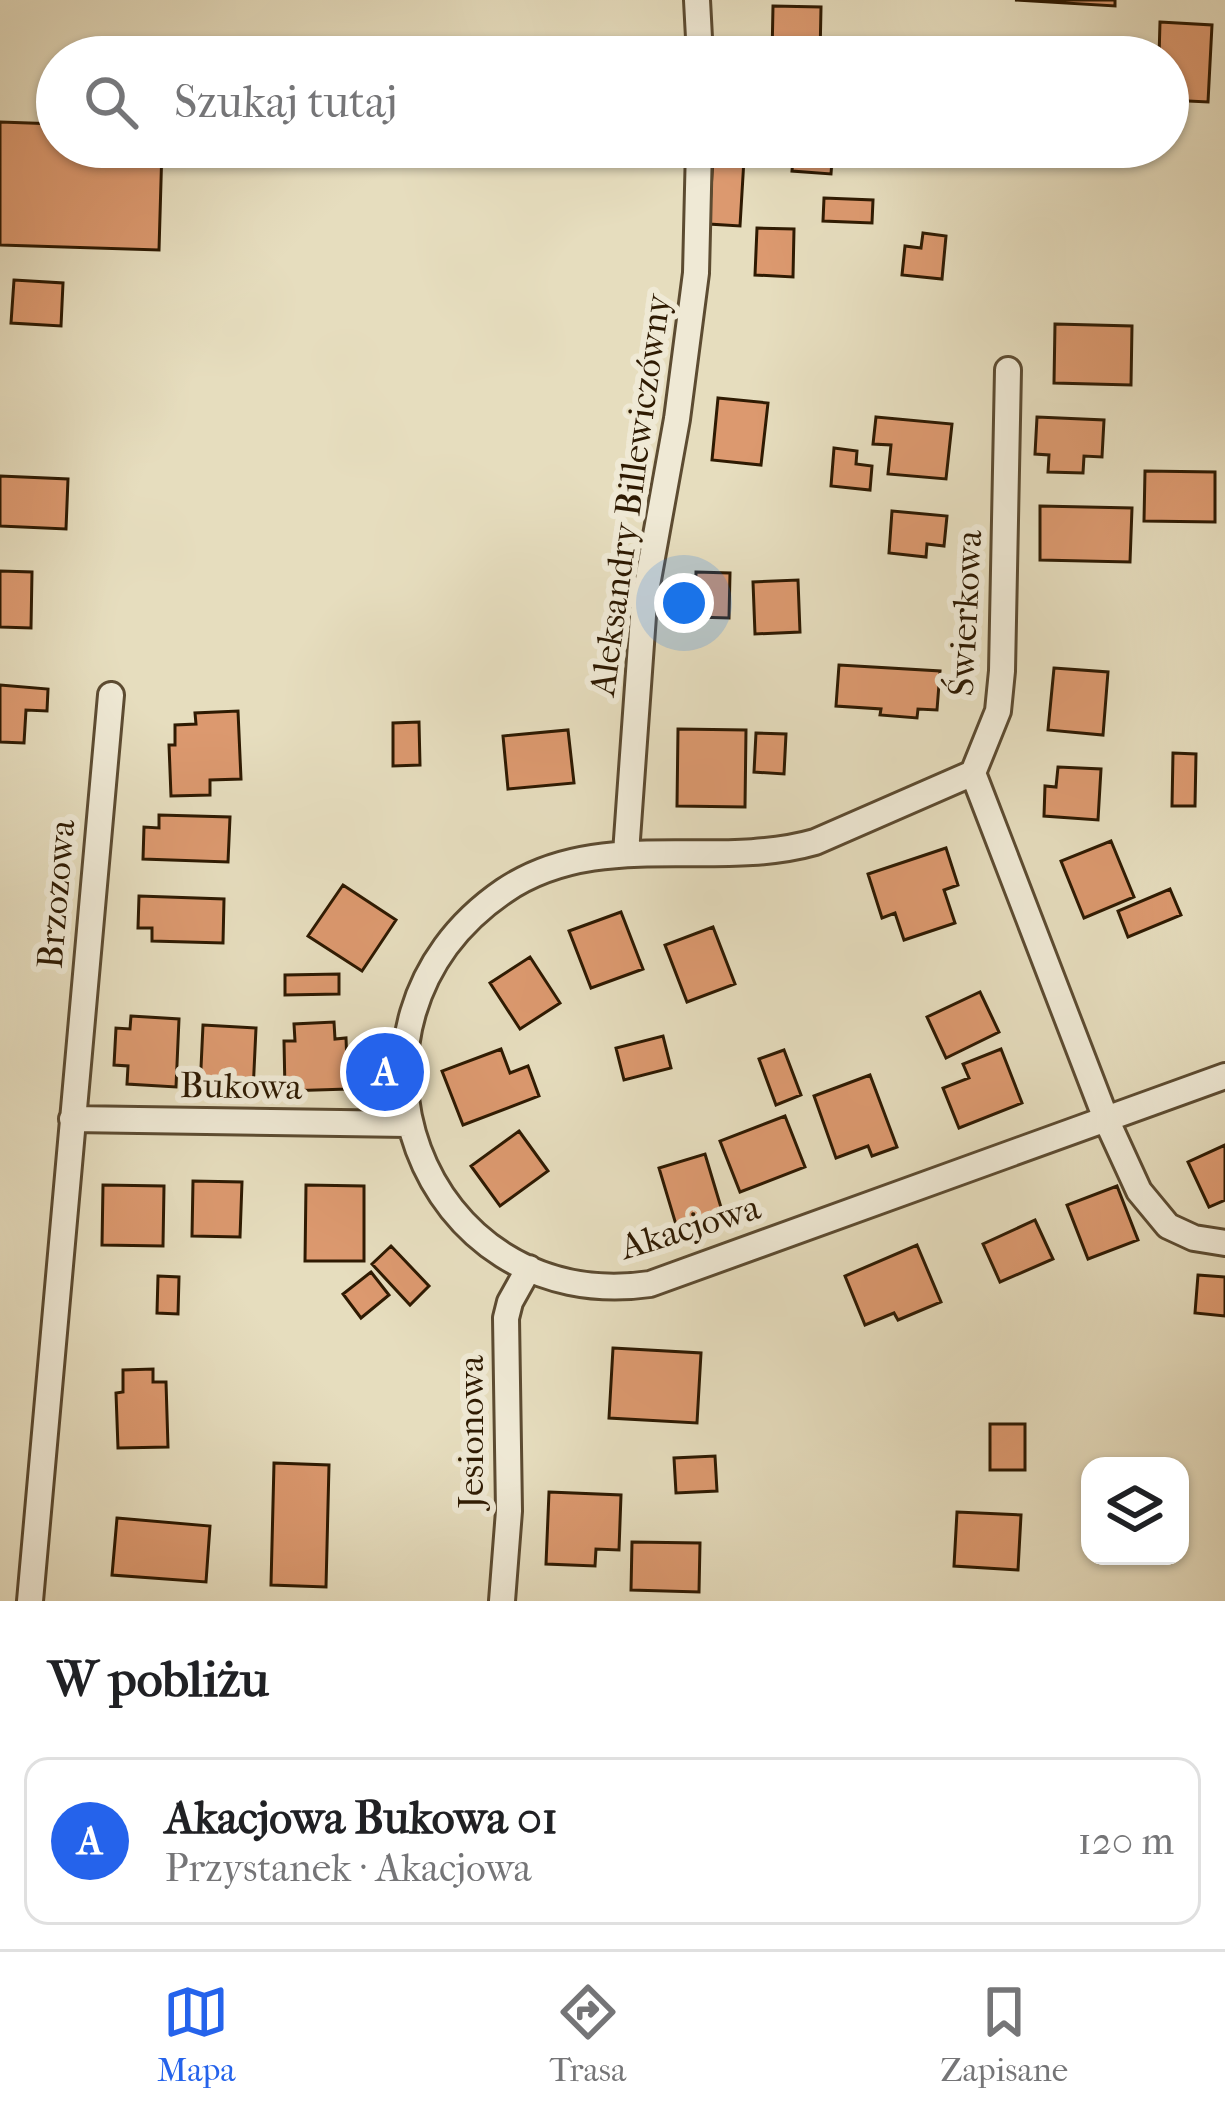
<!DOCTYPE html>
<html lang="pl">
<head>
<meta charset="utf-8">
<style>
	body { margin:0; font-family:"IM FELL French Canon",serif; background:#f2f2f2; color:#202124 }
	.controls { position:absolute; right:36px; bottom:36px; display:grid; overflow:hidden; border-radius:24px; box-shadow:0 3px 9px #0004 }
	.controls button { width:108px; height:108px; display:grid; place-items:center; padding:0; border:0; border-bottom:3px solid #e0e0e0; background:#fff; color:#202124; font:60px sans-serif }
	.you { position:absolute; left:684px; top:603px; width:42px; height:42px; margin:-30px; border:9px solid #fff; border-radius:50%; background:#1a73e8; box-shadow:0 0 0 18px #1a73e833 }
	.badge { display:grid; place-items:center; width:78px; height:78px; border-radius:50%; background:#2563eb; color:#fff; font-size:39px; font-weight:700 }
	.pin { position:absolute; translate:-50% -50%; border:6px solid #fff; box-shadow:0 3px 12px #0006 }
	.list { margin:0; padding:0; list-style:none }
	h2 { display:flex; justify-content:space-between; align-items:center; height:156px; margin:0; padding:0 48px; font-size:51px }
	h2 small { font-size:39px; font-weight:400; color:#757577 }
	.list li { display:grid; grid-template-columns:78px 1fr auto; gap:36px; align-items:center; box-sizing:border-box; height:168px; margin:0 24px 24px; padding:0 24px; border:3px solid #e0e0e0; border-radius:24px }
	.list b { display:block; font-size:45px; white-space:nowrap }
	.list p { margin:0; font-size:39px; white-space:nowrap; color:#757577 }
	.list em { font-size:39px; font-style:normal; color:#757577 }
	.icon { flex:none; width:66px; height:66px; fill:none; stroke:currentColor; stroke-width:2; stroke-linecap:round; stroke-linejoin:round }
	.map { position:relative; flex:none; width:1225px; height:1601px; overflow:hidden }
	.search { position:absolute; background:#fff; box-shadow:0 3px 9px #0004; left:36px; right:36px; top:36px; height:132px; display:flex; align-items:center; gap:30px; box-sizing:border-box; padding:0 42px; border-radius:66px; color:#757577; font-size:45px }
	.sheet { height:348px; background:#fff }
	nav { display:flex; justify-content:space-around; align-items:center; box-sizing:border-box; height:168px; border-top:3px solid #e0e0e0; background:#fff; font-size:33px; color:#757577 }
	nav a { display:grid; justify-items:center; gap:6px }
	nav .on { color:#2563eb }
	.map>svg:first-child { display:block }
</style>
</head>
<body>
<div class="map">
<svg width="1225" height="1601" viewBox="0 0 1225 1601">
	<rect width="100%" height="100%" fill="#e6ddbe"/>
	<filter id="stains"><feTurbulence type="fractalNoise" baseFrequency=".00167" numOctaves="4"/><feColorMatrix values="0 0 0 0 .2 0 0 0 0 .09 0 0 0 0 .02 0 0 0 .5 -.17"/></filter>
	<radialGradient id="worn" r=".72"><stop offset=".6" stop-color="#630" stop-opacity="0"/><stop offset="1" stop-color="#630" stop-opacity=".3"/></radialGradient>
	<!-- building -->
	<path fill="#dc996f" stroke="#2e1a02" stroke-width="3" d="M1015,0H1115V6Z
		M773,6L821,7L820,57H772Z
		M1160,22L1212,25L1208,102L1168,100V57H1159Z
		M0,122L57,124V147H162L159,250L0,245Z
		M794,147H833L831,174L792,171Z
		M713,157L744,159L740,226L709,224Z
		M824,198L873,200L872,223L823,221Z
		M757,228L794,229L793,277L755,275Z
		M923,233L946,236L942,279L902,275L905,246L921,248Z
		M14,280L63,283L61,326L11,323Z
		M1055,324L1132,326L1131,385L1054,383Z
		M718,398L768,403L761,465L712,460Z
		M876,417L952,424L946,479L888,474L891,445L873,444Z
		M1037,417L1104,420L1102,457L1084,456L1083,473L1048,472L1049,455L1035,454Z
		M834,448L857,451L856,464L872,466L870,490L831,486Z
		M1145,471L1215,472V522L1144,521Z
		M0,476L68,479L66,529L0,526Z
		M1040,506L1132,508L1130,562L1040,560Z
		M892,511L947,516L944,546L927,544L926,557L889,553Z
		M0,571L32,572L31,628L0,627Z
		M696,572L730,573L729,618L695,617Z
		M798,580L800,632L755,634L753,582Z
		M839,665L940,671L937,710L918,709L917,718L880,715L881,709L836,706Z
		M1054,668L1108,672L1103,735L1048,730Z
		M0,685L48,689L47,711L26,710L24,743L0,742Z
		M238,711L241,779L210,780V795L171,796L169,745H175V725L196,724L195,713Z
		M419,722L420,765L393,766V723Z
		M678,729L746,730L745,807L677,806Z
		M568,730L574,783L508,789L503,736Z
		M756,733L786,734L784,774L754,772Z
		M1173,753L1196,754L1195,806H1172Z
		M1058,767L1101,769L1098,820L1044,816L1045,786L1056,787Z
		M159,815L230,817L228,862L143,859L144,827L159,828Z
		M1111,841L1134,897L1084,918L1061,861Z
		M946,848L958,885L944,890L955,923L904,940L895,913L882,918L868,874Z
		M343,885L396,920L362,971L308,936Z
		M1170,889L1181,915L1128,937L1118,911Z
		M139,896L224,899L223,943L152,941V928H138Z
		M621,912L643,969L591,988L569,931Z
		M713,927L735,984L687,1002L665,945Z
		M530,957L560,1003L520,1029L490,983Z
		M339,974V994L285,995V975Z
		M980,992L999,1032L946,1058L927,1017Z
		M131,1016L179,1019L176,1087L127,1084L128,1066L114,1065L116,1028L130,1029Z
		M334,1022L335,1039L346,1038L348,1089L285,1091L284,1041H295L294,1024Z
		M203,1025L256,1028L253,1092L200,1089Z
		M663,1036L671,1068L624,1080L616,1048Z
		M501,1049L510,1073L528,1066L539,1096L463,1125L442,1071Z
		M1001,1049L1022,1103L959,1128L943,1088L969,1078L963,1064Z
		M784,1050L801,1095L776,1105L759,1059Z
		M870,1075L897,1147L872,1156L868,1146L836,1158L814,1096Z
		M785,1116L805,1167L740,1192L720,1141Z
		M519,1131L548,1171L500,1206L471,1166Z
		M1225,1145V1200L1209,1207L1188,1162Z
		M705,1154L723,1214L677,1228L659,1168Z
		M193,1181L242,1182L240,1237L192,1236Z
		M103,1185L164,1186L163,1246L102,1245Z
		M306,1185L364,1186V1261H305Z
		M1117,1186L1138,1240L1088,1259L1067,1205Z
		M1035,1220L1053,1259L1000,1282L983,1244Z
		M917,1245L941,1302L898,1320L894,1313L865,1325L845,1276Z
		M391,1246L429,1286L410,1305L372,1264Z
		M371,1272L389,1295L361,1318L343,1294Z
		M1198,1275L1225,1277V1316L1195,1313Z
		M158,1276L179,1277L178,1314L157,1313Z
		M613,1348L701,1353L697,1423L609,1418Z
		M153,1369V1382H166L168,1447L118,1448L116,1393L123,1392V1370Z
		M990,1424H1025V1470H990Z
		M715,1456L717,1491L676,1493L674,1458Z
		M274,1463L329,1465L326,1587L271,1585Z
		M549,1492L621,1495L619,1550L596,1549L595,1566L546,1564Z
		M957,1512L1021,1515L1018,1570L954,1566Z
		M117,1518L210,1526L206,1582L112,1575Z
		M632,1542L700,1543L699,1592L631,1590Z"/>
	<g fill="none" stroke-linecap="round" stroke-linejoin="round">
		<defs>
			<path id="minor" d="M697,0L700,57
				M1008,370L1002,671L998,711L973,773L1106,1119L1139,1191L1168,1226L1194,1238L1225,1243
				M973,773L815,842C713,871 598,827 504,891C311,1023 420,1317 650,1284L1225,1076
				M626,853L644,602L677,419L696,273L699,147
				M72,1119L408,1124
				M30,1601L111,695
				M502,1601L509,1511L506,1318L510,1302L529,1268"/>
		</defs>
		<!-- minor casing -->
		<use href="#minor" stroke="#5c4b31" stroke-width="30"/>
		<!-- minor -->
		<use href="#minor" stroke="#efe9d5" stroke-width="24"/>
	</g>
	<g text-anchor="middle" dominant-baseline="central" stroke-width="12" stroke-linejoin="round" paint-order="stroke">
		<!-- street labels -->
		<g font-size="36" fill="#2e1a02" stroke="#efe9d5">
			<text transform="translate(630 495) rotate(-82)">Aleksandry Billewiczówny</text>
			<text transform="translate(965 613) rotate(-87)">Świerkowa</text>
			<text transform="translate(56 894) rotate(-85)">Brzozowa</text>
			<text transform="translate(241 1086) rotate(1)">Bukowa</text>
			<text transform="translate(690 1227) rotate(-17)">Akacjowa</text>
			<text transform="translate(471 1432) rotate(-90)">Jesionowa</text>
		</g>
	</g>
	<rect width="100%" height="100%" filter="url(#stains)"/>
	<rect width="100%" height="100%" fill="url(#worn)"/>
</svg>
<div class="controls">
<button><svg class="icon" aria-label="layers" viewBox="0 0 24 24"><path d="M12 4l9 5-9 5-9-5zM3 14l9 5 9-5"/></svg></button>
</div>
<div class="you"></div>
<div class="pin badge" style="left:385px;top:1072px">A</div>
<div class="search"><svg class="icon" aria-label="search" viewBox="0 0 24 24"><circle cx="10" cy="10" r="6"/><path d="M15 15l6 6"/></svg>Szukaj tutaj</div>
</div>
<section class="sheet">
<h2>W pobliżu<small></small></h2>
<ul class="list">
<li><span class="badge">A</span><div><b>Akacjowa Bukowa 01</b><p>Przystanek · Akacjowa</p></div><em>120 m</em></li>
</ul>
</section>
<nav>
<a class="on"><svg class="icon" aria-label="map" viewBox="0 0 24 24"><path d="M3 6l6-2 6 2 6-2v14l-6 2-6-2-6 2zM9 4v14M15 6v14"/></svg>Mapa</a>
<a><svg class="icon" aria-label="directions" viewBox="0 0 24 24"><path d="M12 3l9 9-9 9-9-9zM9 14v-3h6M13 9l2 2-2 2"/></svg>Trasa</a>
<a><svg class="icon" aria-label="saved" viewBox="0 0 24 24"><path d="M7 4h10v16l-5-4-5 4z"/></svg>Zapisane</a>
</nav>
</body>
</html>
